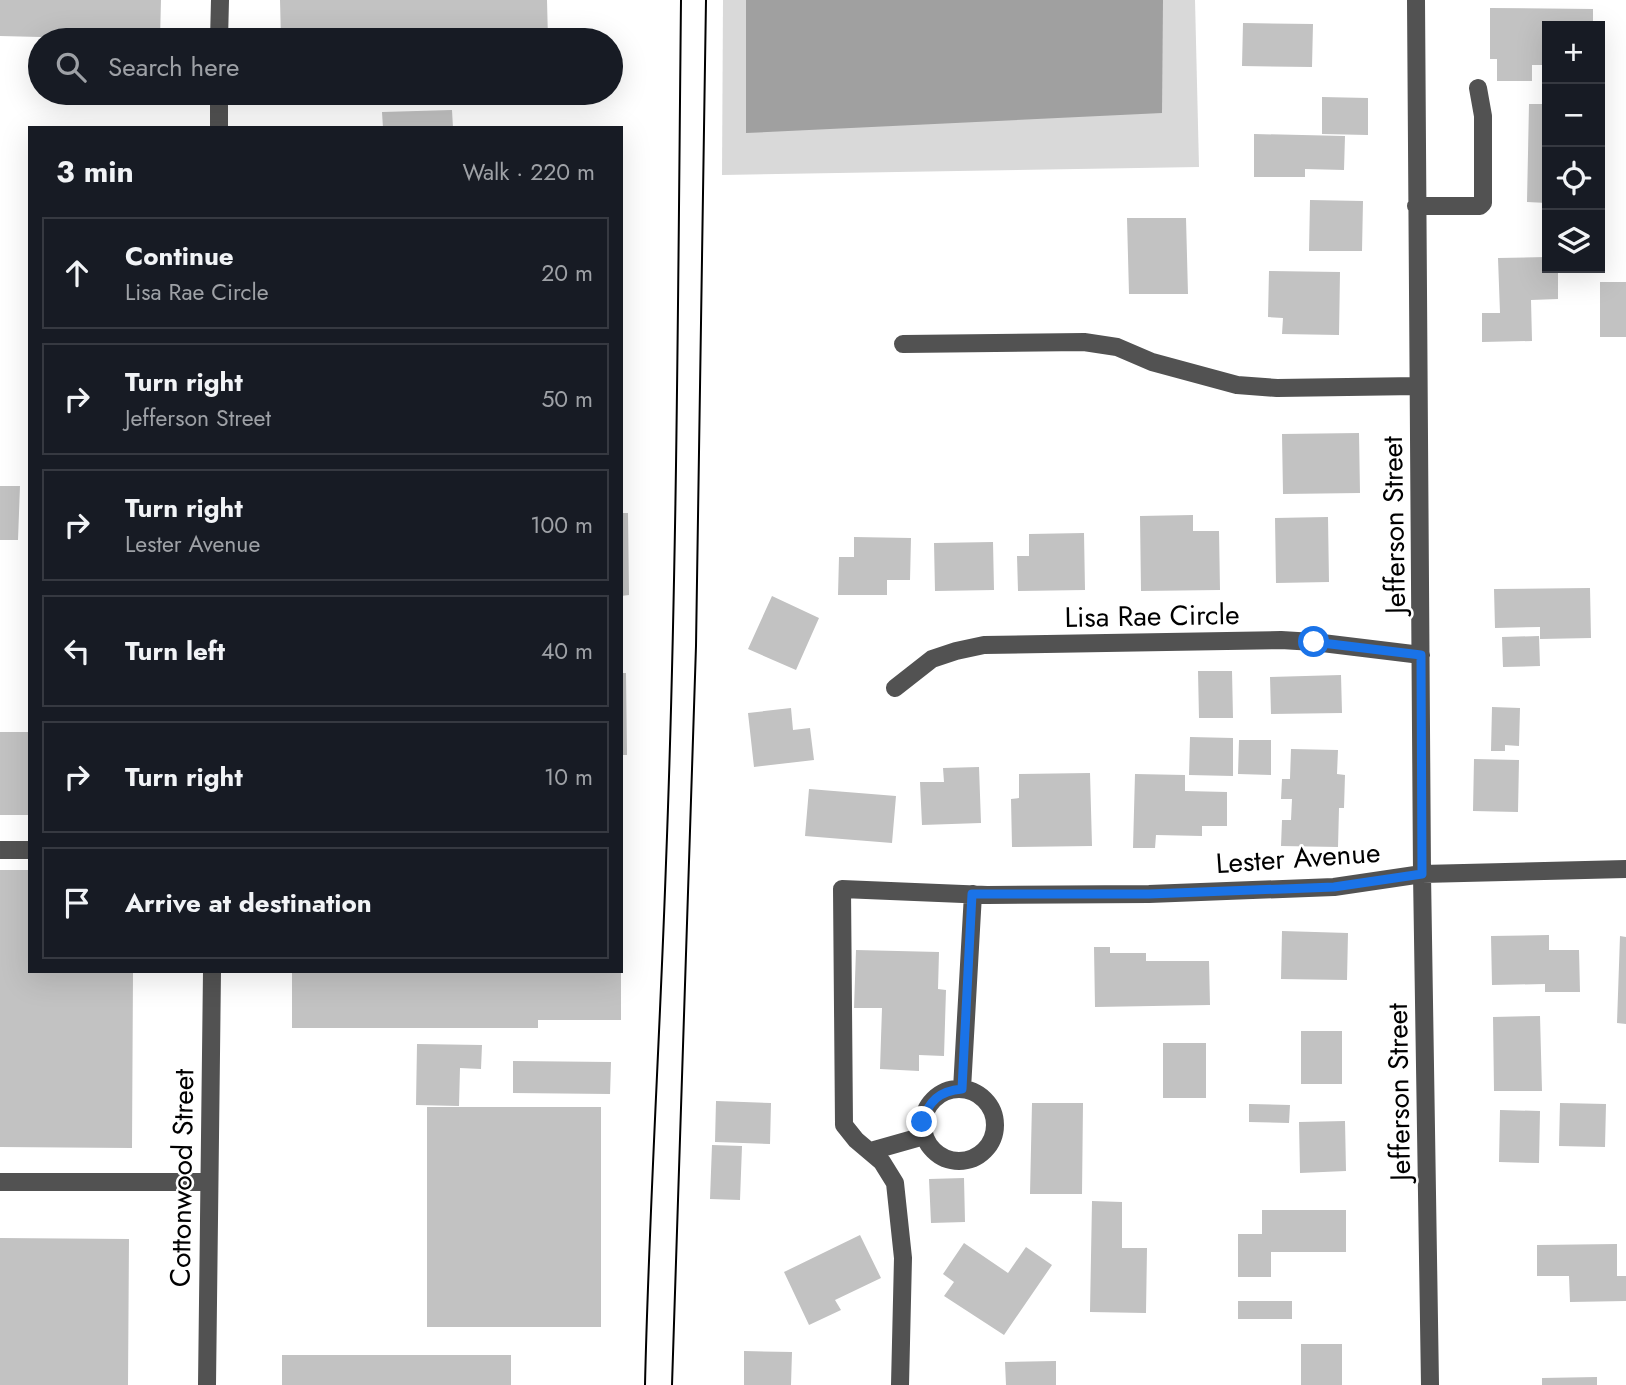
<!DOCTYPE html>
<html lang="en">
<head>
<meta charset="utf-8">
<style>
	body { margin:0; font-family:Jost,sans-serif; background:#20242c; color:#f1f3f6 }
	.controls { position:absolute; right:21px; top:21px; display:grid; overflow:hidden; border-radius:0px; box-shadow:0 7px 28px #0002 }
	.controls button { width:63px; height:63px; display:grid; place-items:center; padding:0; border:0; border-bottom:2px solid #363941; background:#171b24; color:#f1f3f6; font:35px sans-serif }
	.stop { position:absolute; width:21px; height:21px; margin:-16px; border:5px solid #1a73e8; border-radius:50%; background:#fff }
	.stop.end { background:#1a73e8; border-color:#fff; box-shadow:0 2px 7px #0008 }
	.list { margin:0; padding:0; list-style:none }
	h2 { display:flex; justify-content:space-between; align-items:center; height:91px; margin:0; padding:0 28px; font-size:30px }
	h2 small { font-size:23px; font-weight:400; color:#9ea1a6 }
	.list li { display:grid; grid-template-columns:46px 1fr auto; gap:21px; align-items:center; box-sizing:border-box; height:112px; margin:0 14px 14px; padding:0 14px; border:2px solid #363941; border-radius:0px }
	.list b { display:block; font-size:26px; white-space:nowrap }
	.list p { margin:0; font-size:23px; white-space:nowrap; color:#9ea1a6 }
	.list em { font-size:23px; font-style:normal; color:#9ea1a6 }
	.icon { flex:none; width:38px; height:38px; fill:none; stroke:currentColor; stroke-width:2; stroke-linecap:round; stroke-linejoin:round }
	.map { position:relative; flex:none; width:1626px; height:1385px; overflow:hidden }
	.search { position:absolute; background:#171b24; box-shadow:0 7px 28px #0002; left:28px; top:28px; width:595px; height:77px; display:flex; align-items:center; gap:18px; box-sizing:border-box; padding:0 24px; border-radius:38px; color:#9ea1a6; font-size:26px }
	.panel { position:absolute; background:#171b24; box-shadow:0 7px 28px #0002; left:28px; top:126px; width:595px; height:847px; border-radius:0px }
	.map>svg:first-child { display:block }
</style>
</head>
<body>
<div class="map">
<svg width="1626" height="1385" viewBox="0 0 1626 1385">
	<rect width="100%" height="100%" fill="#fff"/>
	<!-- green -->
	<path fill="#d9d9d9" d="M723,0H1195L1199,167L722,175Z"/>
	<!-- water -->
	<path fill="#a0a0a0" d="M746,0H1163L1162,113L746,133Z"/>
	<!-- building -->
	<path fill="#c2c2c2" d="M0,0H161L160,40L0,36Z
		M280,0H547L548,40H281Z
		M1490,8L1593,9V26H1547V65H1532V81H1497V59H1490Z
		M1243,23L1313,24L1312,67L1242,66Z
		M1322,97L1368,98V135L1322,134Z
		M1529,104H1547V203L1527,202Z
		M452,110L453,128H383L382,112Z
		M1254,134L1345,136L1344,170L1305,169V177H1254Z
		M1310,200L1363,201L1362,251H1309Z
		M1127,218H1186L1188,294H1129Z
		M1547,257V268H1558V299L1531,300L1532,341L1482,342V313H1500L1498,258Z
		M1269,271L1340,272L1339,335L1282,334L1283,318L1268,317Z
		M1600,282H1626V337H1600Z
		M1359,433L1360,493L1283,494L1282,434Z
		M0,486H20L18,540H0Z
		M621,513H628L629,595L621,596Z
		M1193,515V531H1219L1220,590L1141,591L1140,516Z
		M1328,517L1329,582L1276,583L1275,518Z
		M1084,533L1085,590L1018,591L1017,556H1029V534Z
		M854,537L911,538L910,580H887V595H838L839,557H854Z
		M993,542L994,590L935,591L934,543Z
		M1590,588L1591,638L1540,639V627L1495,628L1494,589Z
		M772,596L819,618L796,670L748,649Z
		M1539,636L1540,666L1503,667L1502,637Z
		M1198,671H1232L1233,718H1199Z
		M621,673H626L627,755H621Z
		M1341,675L1342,713L1271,714L1270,677Z
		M1492,707L1520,708L1519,746L1505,745V751H1491Z
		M791,708L793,730L810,728L814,760L754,767L748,713Z
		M0,732H30V815H0Z
		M1190,737L1233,738V776L1189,775Z
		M1239,740H1271V775L1238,774Z
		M1291,749L1338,750L1337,774L1345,775L1344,808H1339L1338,847L1281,846L1282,820H1291L1292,799H1281L1282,779H1290Z
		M1474,759L1519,760L1518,812L1473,811Z
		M979,767L981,823L922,825L920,782H944L943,768Z
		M1090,773L1092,846L1012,847L1011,799L1019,798V774Z
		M1135,774L1185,775V791L1227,792V826H1202V836L1156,835L1155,848H1133Z
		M809,789L896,796L892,843L805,836Z
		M0,870H30V971H133L132,1148L0,1147Z
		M1282,931L1348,933L1347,980L1281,979Z
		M1549,935V950H1579L1580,992H1545V984L1492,985L1491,936Z
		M1620,936L1626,937V1024L1617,1023Z
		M1094,947H1110V953H1146V961H1209L1210,1005L1095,1007Z
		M856,950L939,952L938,989L946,990L944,1056L919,1055V1071L880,1069L882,1008H854Z
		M292,971H621V1020H538V1028H292Z
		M1540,1016L1542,1091H1494L1493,1017Z
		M1301,1031H1342V1084H1301Z
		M1163,1043H1206V1098H1163Z
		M417,1044L482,1045L481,1069L460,1068L459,1106L416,1105Z
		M513,1061L611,1062L610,1094L513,1093Z
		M716,1101L771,1103L770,1144L715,1142Z
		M1032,1103H1083L1082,1194H1030Z
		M1560,1103L1606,1104L1605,1147L1559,1146Z
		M1249,1104L1290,1105L1289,1123L1249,1122Z
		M427,1107H601V1327H427Z
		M1500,1110L1540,1111L1539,1163L1499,1162Z
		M1345,1121L1346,1171L1300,1173L1299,1122Z
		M712,1145L742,1146L740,1200L710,1199Z
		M964,1178L965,1222L931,1223L929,1179Z
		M1092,1201L1122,1202V1248H1147L1146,1313L1090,1312Z
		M1262,1210H1346V1252H1271V1277H1238V1234H1262Z
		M860,1235L881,1278L835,1300L841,1310L809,1325L784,1272Z
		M0,1238L129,1239L128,1385H0Z
		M964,1243L1008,1273L1026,1247L1052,1265L1004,1335L944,1296L954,1282L943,1274Z
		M1617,1244V1276H1626V1301L1570,1302L1569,1276H1537V1245Z
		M1238,1301H1292V1319H1238Z
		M1301,1344H1342V1385H1301Z
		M744,1351L792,1352L791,1385H744Z
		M282,1355H511V1385H282Z
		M1056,1361V1385H1006L1005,1362Z
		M1597,1377V1385H1542V1378Z"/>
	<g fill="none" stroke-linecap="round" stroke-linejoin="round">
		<!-- minor -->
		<path stroke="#525252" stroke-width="18" d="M1416,0L1422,874L1430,1385
			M219,40L220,0
			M219,128V93
			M1416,206H1480L1483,203V116L1478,88
			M903,344L1084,342L1117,347L1152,362L1237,385L1277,388L1418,386
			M895,688L932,659L956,651L984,645L1281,640L1314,642L1421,655
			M0,850H30
			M923 1125a36 36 0 1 1 72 0a36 36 0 1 1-72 0Z
			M962,1089L973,894
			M871,1151L924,1136
			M0,1182H208
			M207,1385L212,971
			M900,1385L903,1258L895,1183L882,1162L856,1140L844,1125L842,889L987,895L1149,894L1334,887L1422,874L1626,869"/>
		<!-- tram -->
		<path stroke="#000" stroke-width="2" d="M645,1385C649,1211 660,1037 666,863C677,576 678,288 681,0
			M672,1385L696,646L706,0"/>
	</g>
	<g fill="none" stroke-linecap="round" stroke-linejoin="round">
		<!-- route -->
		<path stroke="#1a73e8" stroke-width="9" d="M922,1122C929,1101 939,1091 962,1089L972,894H1149L1334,887L1422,874L1421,655L1314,642"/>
	</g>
	<g text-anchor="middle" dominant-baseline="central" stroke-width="5" stroke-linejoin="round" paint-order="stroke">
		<!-- street labels -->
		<g font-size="28" fill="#000" stroke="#fff">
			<text transform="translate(1394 525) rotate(-91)">Jefferson Street</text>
			<text transform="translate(1152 616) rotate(-1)">Lisa Rae Circle</text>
			<text transform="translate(1298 858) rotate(-4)">Lester Avenue</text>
			<text transform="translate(1399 1092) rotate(-91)">Jefferson Street</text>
			<text transform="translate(182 1178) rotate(-89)">Cottonwood Street</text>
		</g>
	</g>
</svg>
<div class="controls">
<button>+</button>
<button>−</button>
<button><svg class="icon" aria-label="locate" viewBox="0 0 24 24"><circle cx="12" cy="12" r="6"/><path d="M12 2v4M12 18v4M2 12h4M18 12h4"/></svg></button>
<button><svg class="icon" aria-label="layers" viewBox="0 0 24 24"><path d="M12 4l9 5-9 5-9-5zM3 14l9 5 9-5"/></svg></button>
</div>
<div class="stop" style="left:1314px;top:642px"></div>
<div class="stop end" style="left:922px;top:1122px"></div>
<div class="search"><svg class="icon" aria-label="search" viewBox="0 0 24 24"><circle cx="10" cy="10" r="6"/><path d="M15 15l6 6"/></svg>Search here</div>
<section class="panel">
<h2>3 min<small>Walk · 220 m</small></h2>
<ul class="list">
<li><svg class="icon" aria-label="ahead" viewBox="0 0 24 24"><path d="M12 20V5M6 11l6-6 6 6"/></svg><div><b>Continue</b><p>Lisa Rae Circle</p></div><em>20 m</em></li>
<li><svg class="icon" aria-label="right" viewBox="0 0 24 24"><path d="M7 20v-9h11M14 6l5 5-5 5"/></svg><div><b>Turn right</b><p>Jefferson Street</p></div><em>50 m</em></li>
<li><svg class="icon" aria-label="right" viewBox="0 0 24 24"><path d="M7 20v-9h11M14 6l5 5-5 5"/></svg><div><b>Turn right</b><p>Lester Avenue</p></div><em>100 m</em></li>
<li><svg class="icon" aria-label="left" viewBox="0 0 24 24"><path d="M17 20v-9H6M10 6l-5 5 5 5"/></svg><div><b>Turn left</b></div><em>40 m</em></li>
<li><svg class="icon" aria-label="right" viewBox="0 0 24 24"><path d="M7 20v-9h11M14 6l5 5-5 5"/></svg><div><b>Turn right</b></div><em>10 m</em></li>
<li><svg class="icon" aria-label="arrive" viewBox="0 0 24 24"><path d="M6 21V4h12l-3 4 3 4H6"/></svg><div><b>Arrive at destination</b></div></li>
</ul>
</section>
</div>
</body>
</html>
